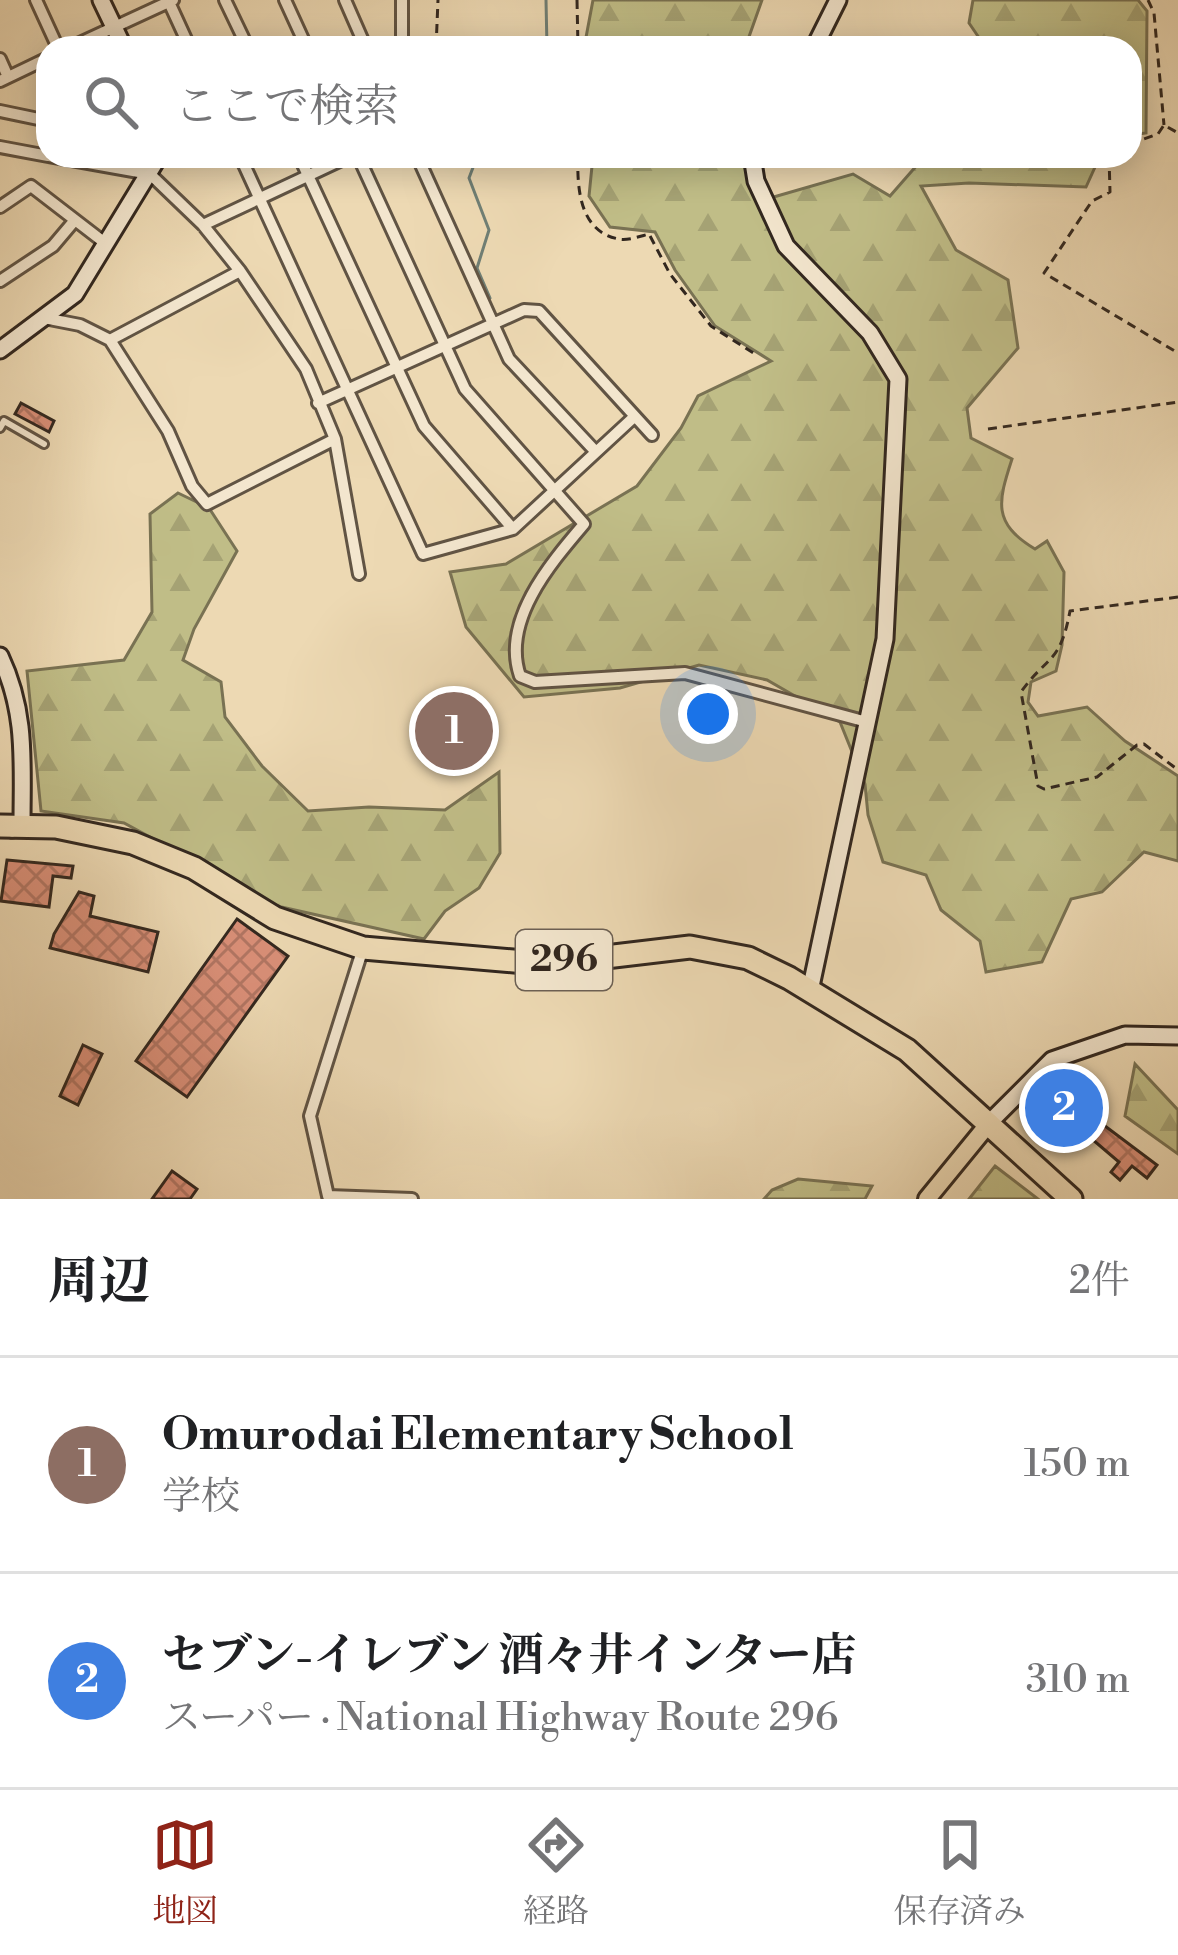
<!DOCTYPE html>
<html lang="ja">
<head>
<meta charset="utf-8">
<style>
	body { margin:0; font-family:"Libre Bodoni","Noto Serif JP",serif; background:#f2f2f2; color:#202124 }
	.you { position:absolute; left:708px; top:714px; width:42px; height:42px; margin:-30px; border:9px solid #fff; border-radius:50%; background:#1a73e8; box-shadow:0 0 0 18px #1a73e833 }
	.badge { display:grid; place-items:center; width:78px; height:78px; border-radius:50%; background:#8f2418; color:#fff; font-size:39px; font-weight:700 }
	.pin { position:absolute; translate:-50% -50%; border:6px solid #fff; box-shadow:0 3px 12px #0006 }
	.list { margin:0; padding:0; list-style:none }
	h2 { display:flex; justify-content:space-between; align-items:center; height:156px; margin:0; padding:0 48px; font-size:51px }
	h2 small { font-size:39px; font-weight:400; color:#757577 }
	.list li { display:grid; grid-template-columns:78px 1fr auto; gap:36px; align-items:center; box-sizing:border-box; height:216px; padding:0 48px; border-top:3px solid #e0e0e0 }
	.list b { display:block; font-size:45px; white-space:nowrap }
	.list p { margin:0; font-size:39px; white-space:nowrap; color:#757577 }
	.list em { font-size:39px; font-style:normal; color:#757577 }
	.icon { flex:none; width:66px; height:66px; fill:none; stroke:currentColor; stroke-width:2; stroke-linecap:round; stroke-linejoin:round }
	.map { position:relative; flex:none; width:1178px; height:1199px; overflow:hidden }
	.search { position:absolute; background:#fff; box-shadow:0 6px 30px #0003; left:36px; right:36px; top:36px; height:132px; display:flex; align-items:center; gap:30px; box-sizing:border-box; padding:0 42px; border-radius:36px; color:#757577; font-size:45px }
	.sheet { height:588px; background:#fff }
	nav { display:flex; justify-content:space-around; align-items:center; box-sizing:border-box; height:168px; border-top:3px solid #e0e0e0; background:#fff; font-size:33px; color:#757577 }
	nav a { display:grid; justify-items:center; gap:6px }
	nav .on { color:#8f2418 }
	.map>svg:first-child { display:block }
</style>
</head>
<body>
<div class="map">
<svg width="1178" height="1199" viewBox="0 0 1178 1199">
	<defs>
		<pattern id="forest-firs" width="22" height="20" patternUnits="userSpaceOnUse" patternTransform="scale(3)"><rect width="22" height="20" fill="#c0bd87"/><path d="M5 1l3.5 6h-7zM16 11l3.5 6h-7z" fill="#a5a274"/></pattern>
		<pattern id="building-cross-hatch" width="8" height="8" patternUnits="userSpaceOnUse" patternTransform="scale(3)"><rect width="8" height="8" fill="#da8f78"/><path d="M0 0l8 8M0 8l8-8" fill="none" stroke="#b17562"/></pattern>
	</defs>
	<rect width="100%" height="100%" fill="#edd9b3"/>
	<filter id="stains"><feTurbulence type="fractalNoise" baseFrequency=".00167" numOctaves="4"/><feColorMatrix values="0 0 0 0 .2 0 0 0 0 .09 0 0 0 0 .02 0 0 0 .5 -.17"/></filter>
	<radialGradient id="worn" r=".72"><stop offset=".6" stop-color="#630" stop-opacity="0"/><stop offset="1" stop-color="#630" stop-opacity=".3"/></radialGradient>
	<!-- forest -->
	<path fill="url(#forest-firs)" stroke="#797253" stroke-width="3" d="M593,0H762L745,48H584Z
		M973,0H1138L1147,11L1146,133L1130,135V48H986L969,23Z
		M593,156H740L760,201L853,174L890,196L925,156H1100L1086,187L969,183L921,186L956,250L1008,280L1018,348L967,408L971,438L1012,459C998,502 992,523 1035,549L1047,541L1064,572L1062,645L1056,671L1031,682L1028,702L1038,716L1087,707L1125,741L1178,776V861L1144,852L1102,892L1071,899L1042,962L986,972L980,941L941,910L926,875L883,862L868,815L865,784L840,722L767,680L699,665L620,688L524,697L466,627L450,572L506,564L637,486L681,428L698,396L771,361L715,326L675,270L655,232L610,227L589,196Z
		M178,493L209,508L237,551L194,629L183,660L221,682L225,717L262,766L308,811L369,807L445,810L499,772L500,853L479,888L445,911L424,939L277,906L124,823L41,811L27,671L124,660L152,612L150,514Z
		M1135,1064L1178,1110V1154L1125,1116Z
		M995,1166L1038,1199H969Z
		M798,1179L872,1186L865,1199H764L772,1190Z"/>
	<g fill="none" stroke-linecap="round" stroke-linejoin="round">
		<!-- stream -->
		<path stroke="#707f75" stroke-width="3" d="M546,0L547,48
			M490,298L477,268L489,230L469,178L477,157L548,156"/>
	</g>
	<!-- building -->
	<path fill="url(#building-cross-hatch)" stroke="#32271f" stroke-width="3" d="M21,403L54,421L49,432L15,414Z
		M7,860L73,866L71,878L53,876L49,907L1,901Z
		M79,892L94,896L90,916L158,932L148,972L50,948L54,934Z
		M237,919L288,956L187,1097L136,1061Z
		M83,1045L102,1054L78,1105L60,1096Z
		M1097,1120L1157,1165L1147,1178L1132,1166L1120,1180L1111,1172L1119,1162L1086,1134Z
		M172,1171L197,1189L190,1199H152Z"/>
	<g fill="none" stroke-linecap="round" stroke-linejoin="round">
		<defs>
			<path id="lane" d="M0,428L4,421L44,444"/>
			<path id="street" d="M36,0L58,48
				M168,0L190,48
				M225,0L248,48
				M285,0L307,48
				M345,0L366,48
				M69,48L173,0
				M402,48V0
				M0,59L8,77
				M0,81L48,58
				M0,111L48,121
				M0,147L48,156
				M49,156L150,174L203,225L240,271L306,369L335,439L359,574
				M240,156L423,554L513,529L634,417
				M299,156L424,426L513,529
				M358,156L465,389L584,524C550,564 501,621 520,676L535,682L685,673L867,722
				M417,156L509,359L596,452
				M0,207L31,186L105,243
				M203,225L350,156
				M0,281L53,246L75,220
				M44,318L80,325L110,340L168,431L192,486L207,504L335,439
				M110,340L240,271
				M318,403L524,310L539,311L652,435
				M363,948L310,1116L328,1196L412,1199"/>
			<path id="secondary" d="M101,0L124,48
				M814,48L838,0
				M752,156L756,181L786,246L870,333L898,379L885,639L810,991
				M0,350L75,294L159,156
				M0,656C27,713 22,762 22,824L12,829
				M990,1122L1052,1060L1125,1035L1178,1036"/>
			<path id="primary" d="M927,1199L990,1122"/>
			<path id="highway" d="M0,826L56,827L133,843L194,868L275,918L363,948L525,962L597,958L690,947L748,958L789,978L907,1050L1071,1199"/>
		</defs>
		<!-- lane casing -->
		<use href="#lane" stroke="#615444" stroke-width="12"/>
		<!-- street casing -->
		<use href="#street" stroke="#615444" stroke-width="16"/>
		<!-- secondary casing -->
		<use href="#secondary" stroke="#32271f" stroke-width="21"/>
		<!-- primary casing -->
		<use href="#primary" stroke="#32271f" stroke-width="22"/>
		<!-- highway casing -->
		<use href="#highway" stroke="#32271f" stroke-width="27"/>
		<!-- path -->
		<path stroke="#32271f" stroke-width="3" stroke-dasharray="9 6" stroke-linecap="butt" d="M577,0L578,48
			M1148,0L1154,13L1164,125
			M436,48L438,0
			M1130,144L1158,134L1164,125L1178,133
			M578,156C577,187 579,232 619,239C627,241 641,236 649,234L670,274L711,326L758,356
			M1109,156L1110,192L1092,201L1044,273L1178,353
			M988,429L1178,402
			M1178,597L1070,611C1060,665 1047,655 1021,692L1038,786L1044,789L1097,777L1137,745L1144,744L1178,770"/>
		<!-- lane -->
		<use href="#lane" stroke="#f3e6ce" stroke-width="6"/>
		<!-- street -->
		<use href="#street" stroke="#f3e6ce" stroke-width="10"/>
		<!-- secondary -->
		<use href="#secondary" stroke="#f3e6ce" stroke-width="15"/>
		<!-- primary -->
		<use href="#primary" stroke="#edd9b3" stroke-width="16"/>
		<!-- highway -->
		<use href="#highway" stroke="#edd9b3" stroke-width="21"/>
	</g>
	<g text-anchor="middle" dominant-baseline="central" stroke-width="9" stroke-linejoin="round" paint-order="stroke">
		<!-- shield labels -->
		<rect fill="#f3e6ce" stroke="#6c6054" stroke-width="3" x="516" y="930" width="96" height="60" rx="9"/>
		<g font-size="36" font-weight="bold" fill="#32271f">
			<text x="564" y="960">296</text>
		</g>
	</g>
	<rect width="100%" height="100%" filter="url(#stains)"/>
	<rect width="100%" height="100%" fill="url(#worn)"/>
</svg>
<div class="you"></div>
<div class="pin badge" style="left:454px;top:731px;background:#8d6e63">1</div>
<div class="pin badge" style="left:1064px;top:1108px;background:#3f7fe0">2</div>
<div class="search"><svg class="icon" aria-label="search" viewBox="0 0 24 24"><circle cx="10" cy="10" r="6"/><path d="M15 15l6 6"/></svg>ここで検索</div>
</div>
<section class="sheet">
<h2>周辺<small>2件</small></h2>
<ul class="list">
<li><span class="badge" style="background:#8d6e63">1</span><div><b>Omurodai Elementary School</b><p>学校</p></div><em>150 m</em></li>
<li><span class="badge" style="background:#3f7fe0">2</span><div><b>セブン-イレブン 酒々井インター店</b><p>スーパー · National Highway Route 296</p></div><em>310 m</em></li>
</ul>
</section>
<nav>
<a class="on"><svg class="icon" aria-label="map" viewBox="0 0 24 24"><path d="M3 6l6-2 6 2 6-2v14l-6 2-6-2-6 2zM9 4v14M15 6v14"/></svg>地図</a>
<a><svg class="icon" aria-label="directions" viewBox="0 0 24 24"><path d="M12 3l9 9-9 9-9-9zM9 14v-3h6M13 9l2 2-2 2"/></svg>経路</a>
<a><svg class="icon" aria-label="saved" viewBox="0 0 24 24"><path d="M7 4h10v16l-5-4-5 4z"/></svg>保存済み</a>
</nav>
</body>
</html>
